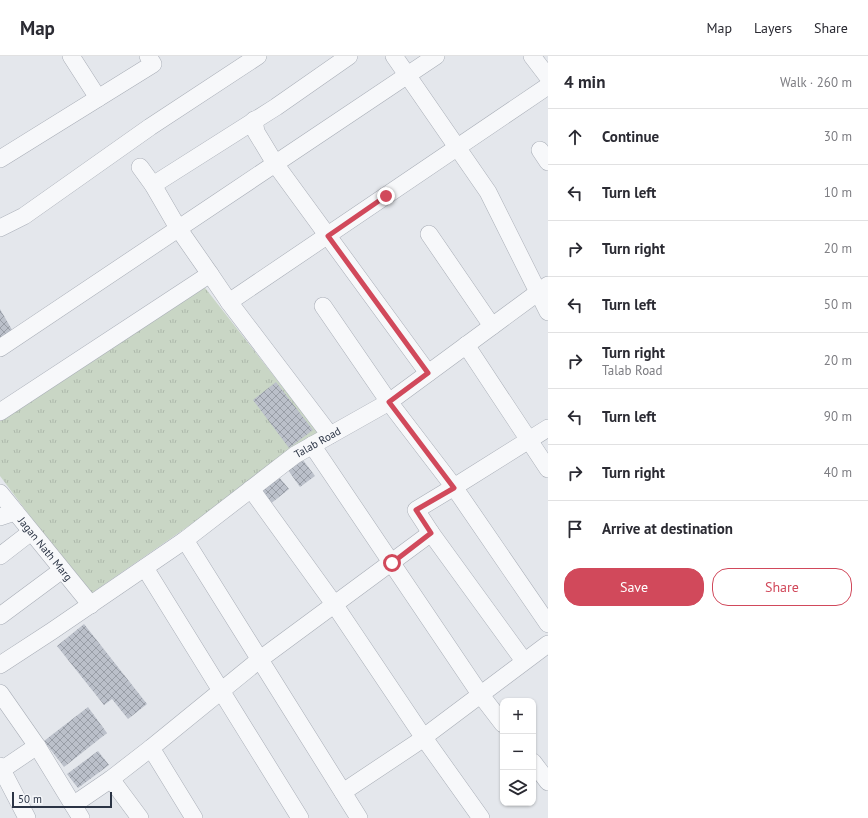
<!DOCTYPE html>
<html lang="en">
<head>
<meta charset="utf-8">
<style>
	body { margin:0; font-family:"PT Sans",sans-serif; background:#f7f7f7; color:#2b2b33 }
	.controls { position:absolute; right:12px; bottom:12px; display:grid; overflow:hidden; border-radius:8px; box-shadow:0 1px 3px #0004 }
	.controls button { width:36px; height:36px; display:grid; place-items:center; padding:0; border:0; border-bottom:1px solid #e1e1e2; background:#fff; color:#2b2b33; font:20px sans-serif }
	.scale { position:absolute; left:12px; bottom:10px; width:100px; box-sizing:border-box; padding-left:4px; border:2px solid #2b3445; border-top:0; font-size:11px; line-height:14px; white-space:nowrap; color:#2b3445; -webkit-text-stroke:3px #f4f6f9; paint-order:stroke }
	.stop { position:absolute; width:12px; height:12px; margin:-9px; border:3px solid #d1495b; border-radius:50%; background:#fff }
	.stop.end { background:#d1495b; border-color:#fff; box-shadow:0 1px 4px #0008 }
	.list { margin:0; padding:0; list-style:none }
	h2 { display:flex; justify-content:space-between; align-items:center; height:52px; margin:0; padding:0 16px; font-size:17px }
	h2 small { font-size:13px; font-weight:400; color:#7c7c81 }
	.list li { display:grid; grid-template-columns:26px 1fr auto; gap:12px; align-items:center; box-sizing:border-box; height:56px; padding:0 16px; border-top:1px solid #e1e1e2 }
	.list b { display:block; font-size:15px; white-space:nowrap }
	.list p { margin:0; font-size:13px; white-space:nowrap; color:#7c7c81 }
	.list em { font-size:13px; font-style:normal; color:#7c7c81 }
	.actions { display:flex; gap:8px; padding:12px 16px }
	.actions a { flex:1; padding:9px 0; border:1px solid #d1495b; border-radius:16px; text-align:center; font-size:14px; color:#d1495b }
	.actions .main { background:#d1495b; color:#fff }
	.icon { flex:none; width:22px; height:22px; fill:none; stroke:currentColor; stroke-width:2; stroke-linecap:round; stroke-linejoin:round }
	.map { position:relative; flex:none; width:548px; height:762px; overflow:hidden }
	header { display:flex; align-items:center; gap:24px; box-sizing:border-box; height:56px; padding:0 20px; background:#fff; border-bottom:1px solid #e1e1e2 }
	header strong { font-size:19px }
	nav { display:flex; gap:22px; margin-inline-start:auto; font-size:14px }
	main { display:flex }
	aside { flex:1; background:#fff }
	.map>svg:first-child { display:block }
</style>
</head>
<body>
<header>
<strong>Map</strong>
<nav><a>Map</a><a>Layers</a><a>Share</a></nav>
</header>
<main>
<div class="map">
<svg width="548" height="762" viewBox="0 0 548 762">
	<defs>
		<pattern id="park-tufts" width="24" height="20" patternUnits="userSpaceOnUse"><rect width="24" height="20" fill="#c9d6c5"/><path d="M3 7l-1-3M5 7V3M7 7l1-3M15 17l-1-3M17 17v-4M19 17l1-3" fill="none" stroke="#adb8ab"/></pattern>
		<pattern id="building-cross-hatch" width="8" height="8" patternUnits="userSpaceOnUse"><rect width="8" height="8" fill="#bbc0ca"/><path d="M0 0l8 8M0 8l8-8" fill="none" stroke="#989da6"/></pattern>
	</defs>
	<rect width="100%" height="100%" fill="#e4e7ec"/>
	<!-- park -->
	<path fill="url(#park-tufts)" d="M202,228L320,379L89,539L0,420V364Z"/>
	<!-- building -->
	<path fill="url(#building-cross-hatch)" d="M0,253L15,279L0,287Z
		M276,326L313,374L289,392L253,344Z
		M303,404L315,420L300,431L288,414Z
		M279,421L289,433L269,449L260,437Z
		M84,568L147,648L128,663L112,643L104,649L57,590Z
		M88,651L107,677L64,711L44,685Z
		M98,695L109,709L78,732L67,718Z"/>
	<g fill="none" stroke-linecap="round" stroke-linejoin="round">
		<defs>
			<g id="minor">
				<path d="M71,0L98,42"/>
				<path d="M394,0L488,136L548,256"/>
				<path d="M532,0L548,21"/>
				<path d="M254,64L256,76L276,109L428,317"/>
				<path d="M540,94L548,106"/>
				<path d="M0,103L153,8L148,0"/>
				<path d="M140,111L153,129L178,172L210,218"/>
				<path d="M153,129L276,51L349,0"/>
				<path d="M0,172L24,160L150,71L258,0"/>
				<path d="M429,178L492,270"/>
				<path d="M229,246L330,379"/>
				<path d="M323,250L389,346L454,431L548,568"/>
				<path d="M466,289L548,413"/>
				<path d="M0,292C145,194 291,98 436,0"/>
				<path d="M0,356L210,218L229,246L548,30"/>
				<path d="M312,389L480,638L503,668"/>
				<path d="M251,433L334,548L424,682L481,762"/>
				<path id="s1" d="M0,437L91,549"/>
				<path d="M0,461L15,456"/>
				<path d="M185,484L359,762"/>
				<path d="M0,500L31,476"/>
				<path d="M145,512L300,762"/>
				<path d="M0,560L62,514"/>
				<path d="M524,605L431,477L416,454L454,431L548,372"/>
				<path id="s2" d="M0,609L52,575L185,484L295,399L389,346L548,229"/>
				<path d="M0,637L37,690L81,762"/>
				<path d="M533,706L548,726"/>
				<path d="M0,710L27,762"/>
				<path d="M0,715L37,690"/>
				<path d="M111,723L140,762"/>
				<path d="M343,736L424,682V681L548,588"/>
				<path d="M73,749L111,723L151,692"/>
				<path d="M194,762L151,692L259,604L431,477"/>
			</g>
		</defs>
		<!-- minor casing -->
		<use href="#minor" stroke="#a9aeb7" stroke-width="18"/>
		<!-- minor -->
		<use href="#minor" stroke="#f7f8fa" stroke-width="17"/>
	</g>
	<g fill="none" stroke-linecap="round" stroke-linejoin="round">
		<!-- route -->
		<path stroke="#d1495b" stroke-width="5" d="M386,140L328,180L428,317L389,346L454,432L416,454L431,477L392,507"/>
	</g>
	<g text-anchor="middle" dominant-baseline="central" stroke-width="3.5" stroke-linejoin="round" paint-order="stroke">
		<!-- street labels -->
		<g font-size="11" fill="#2b3445" stroke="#f4f6f9">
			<text stroke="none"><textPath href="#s2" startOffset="388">Talab Road</textPath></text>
			<text stroke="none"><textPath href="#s1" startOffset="72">Jagan Nath Marg</textPath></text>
		</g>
	</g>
</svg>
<div class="controls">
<button>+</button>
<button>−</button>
<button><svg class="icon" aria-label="layers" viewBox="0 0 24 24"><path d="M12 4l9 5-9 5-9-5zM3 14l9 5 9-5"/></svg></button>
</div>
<div class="scale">50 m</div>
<div class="stop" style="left:392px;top:507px"></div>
<div class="stop end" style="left:386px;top:140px"></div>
</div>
<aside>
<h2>4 min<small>Walk · 260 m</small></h2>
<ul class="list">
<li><svg class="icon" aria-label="ahead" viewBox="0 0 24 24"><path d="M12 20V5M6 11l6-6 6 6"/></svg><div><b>Continue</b></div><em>30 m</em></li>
<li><svg class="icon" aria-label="left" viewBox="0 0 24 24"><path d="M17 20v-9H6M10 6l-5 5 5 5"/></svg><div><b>Turn left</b></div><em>10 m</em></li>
<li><svg class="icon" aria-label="right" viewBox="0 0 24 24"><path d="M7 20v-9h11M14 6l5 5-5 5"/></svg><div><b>Turn right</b></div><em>20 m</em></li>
<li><svg class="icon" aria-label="left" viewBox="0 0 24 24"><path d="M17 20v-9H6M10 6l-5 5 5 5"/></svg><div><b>Turn left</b></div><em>50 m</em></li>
<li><svg class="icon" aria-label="right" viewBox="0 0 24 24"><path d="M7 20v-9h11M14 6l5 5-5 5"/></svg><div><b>Turn right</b><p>Talab Road</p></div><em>20 m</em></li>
<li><svg class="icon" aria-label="left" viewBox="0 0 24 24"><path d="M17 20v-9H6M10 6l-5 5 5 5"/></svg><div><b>Turn left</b></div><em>90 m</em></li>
<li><svg class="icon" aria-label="right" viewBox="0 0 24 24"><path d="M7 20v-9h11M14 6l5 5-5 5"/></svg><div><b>Turn right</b></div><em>40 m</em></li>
<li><svg class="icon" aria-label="arrive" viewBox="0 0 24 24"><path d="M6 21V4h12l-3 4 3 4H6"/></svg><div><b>Arrive at destination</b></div></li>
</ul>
<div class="actions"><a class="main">Save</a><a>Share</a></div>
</aside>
</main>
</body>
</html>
